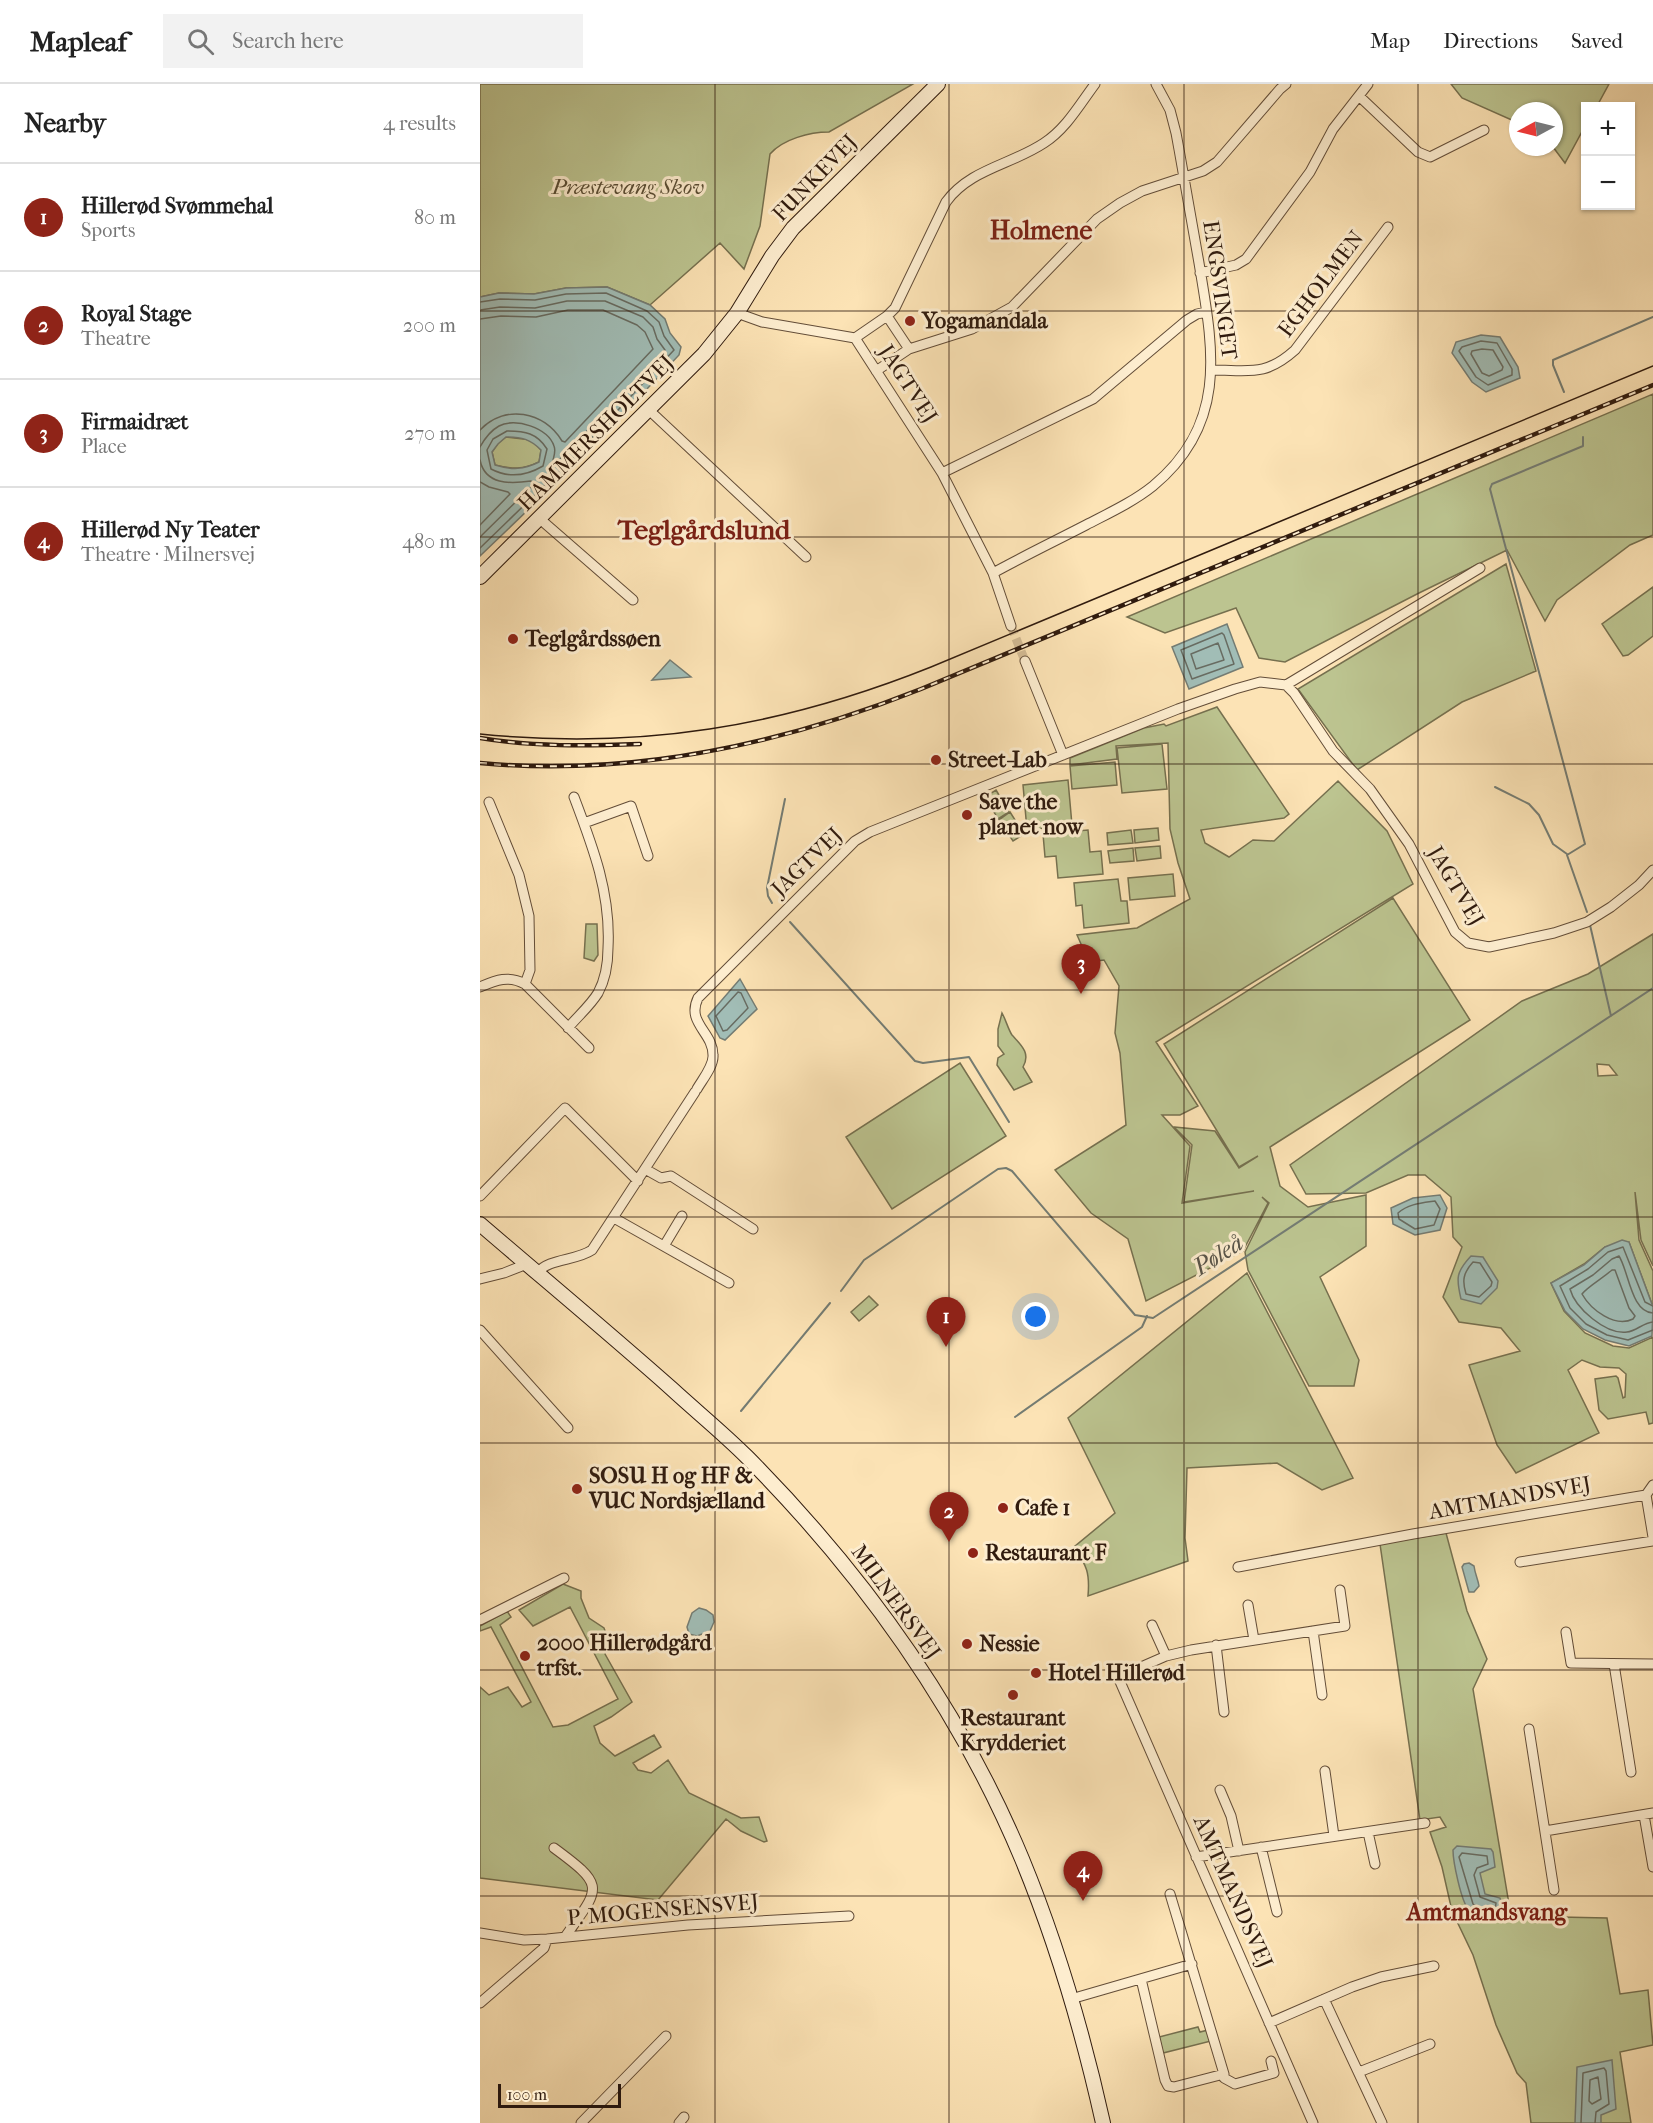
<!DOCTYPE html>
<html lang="en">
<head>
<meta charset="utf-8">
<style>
	body { margin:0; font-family:"IM FELL French Canon",serif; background:#f2f2f2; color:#222 }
	.controls { position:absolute; right:18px; top:18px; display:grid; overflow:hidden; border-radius:0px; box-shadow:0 2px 4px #0004 }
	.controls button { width:54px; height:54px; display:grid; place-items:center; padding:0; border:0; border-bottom:2px solid #e0e0e0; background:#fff; color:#222; font:30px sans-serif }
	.compass { position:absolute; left:1029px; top:18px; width:54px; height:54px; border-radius:50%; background:#fff; box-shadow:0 2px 4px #0004; rotate:263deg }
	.scale { position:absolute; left:18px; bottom:15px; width:123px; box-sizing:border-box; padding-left:6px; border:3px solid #301b0e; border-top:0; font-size:16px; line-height:21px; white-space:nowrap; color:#301b0e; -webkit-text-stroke:4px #fdedcf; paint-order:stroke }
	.you { position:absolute; left:556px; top:1233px; width:21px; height:21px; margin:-15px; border:4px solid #fff; border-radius:50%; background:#1a73e8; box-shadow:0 0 0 9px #1a73e833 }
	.badge { display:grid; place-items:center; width:39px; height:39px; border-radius:50%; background:#8f2418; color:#fff; font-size:20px; font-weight:700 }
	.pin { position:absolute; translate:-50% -50px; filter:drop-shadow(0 2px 3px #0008) }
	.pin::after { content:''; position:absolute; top:32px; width:21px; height:18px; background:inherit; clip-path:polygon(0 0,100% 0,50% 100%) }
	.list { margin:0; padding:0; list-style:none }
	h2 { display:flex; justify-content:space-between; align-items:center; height:78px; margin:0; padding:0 24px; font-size:26px }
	h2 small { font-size:20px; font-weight:400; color:#767676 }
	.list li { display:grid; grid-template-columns:39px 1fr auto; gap:18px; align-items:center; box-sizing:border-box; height:108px; padding:0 24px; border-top:2px solid #e0e0e0 }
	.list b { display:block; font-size:22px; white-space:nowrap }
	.list p { margin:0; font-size:20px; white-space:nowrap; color:#767676 }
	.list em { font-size:20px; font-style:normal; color:#767676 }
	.icon { flex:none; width:33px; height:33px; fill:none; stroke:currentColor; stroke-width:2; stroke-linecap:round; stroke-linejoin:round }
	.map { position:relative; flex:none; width:1173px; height:2039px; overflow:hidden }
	header { display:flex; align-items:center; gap:36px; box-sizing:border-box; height:84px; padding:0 30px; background:#fff; border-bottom:2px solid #e0e0e0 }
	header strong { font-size:28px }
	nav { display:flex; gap:33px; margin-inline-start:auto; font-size:21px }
	.search { width:420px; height:54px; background:#f2f2f2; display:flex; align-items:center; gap:15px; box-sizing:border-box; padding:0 21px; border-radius:0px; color:#767676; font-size:22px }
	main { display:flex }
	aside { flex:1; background:#fff }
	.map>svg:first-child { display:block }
</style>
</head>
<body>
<header>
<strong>Mapleaf</strong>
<div class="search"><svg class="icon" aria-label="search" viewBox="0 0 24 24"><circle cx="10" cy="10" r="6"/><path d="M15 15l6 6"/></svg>Search here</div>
<nav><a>Map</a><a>Directions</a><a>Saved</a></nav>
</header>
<main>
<aside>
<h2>Nearby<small>4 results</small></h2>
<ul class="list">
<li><span class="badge">1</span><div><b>Hillerød Svømmehal</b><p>Sports</p></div><em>80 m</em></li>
<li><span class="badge">2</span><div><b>Royal Stage</b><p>Theatre</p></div><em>200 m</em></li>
<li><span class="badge">3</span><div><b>Firmaidræt</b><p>Place</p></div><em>270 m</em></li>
<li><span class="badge">4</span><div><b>Hillerød Ny Teater</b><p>Theatre · Milnersvej</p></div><em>480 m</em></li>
</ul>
</aside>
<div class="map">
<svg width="1173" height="2039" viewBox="0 0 1173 2039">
	<rect width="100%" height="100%" fill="#fce3b5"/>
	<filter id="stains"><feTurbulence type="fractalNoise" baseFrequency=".00333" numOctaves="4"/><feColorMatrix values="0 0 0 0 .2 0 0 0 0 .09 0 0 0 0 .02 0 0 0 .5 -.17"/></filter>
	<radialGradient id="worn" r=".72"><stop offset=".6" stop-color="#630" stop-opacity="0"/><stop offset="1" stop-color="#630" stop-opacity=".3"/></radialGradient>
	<!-- green -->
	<path fill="#bcc490" stroke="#76704f" stroke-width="1.5" fill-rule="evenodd" d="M0,0H433L349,48C330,48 303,55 290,70L280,142L264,185L240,159L170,221L127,203L86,204L54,210L19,209L0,213Z
		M971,0H1129L1117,22H1106L1105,42L1085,79L1073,63L1074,27H1038V38L1034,37L982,14Z
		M1173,310V451L1150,461L1077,516L1065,537L1027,466L939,509L805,578L779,574L756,524L685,549L647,533Z
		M26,353L52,356L61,366L59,378C43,386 32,385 15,381L12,368L18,359Z
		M1026,480L1056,587L982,618L877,686L818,605Z
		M1173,503V552L1148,571L1143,572L1122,540Z
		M737,623L809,730L804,734L721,746L725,759L749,773L773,756L794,757L858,697L907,747L933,800L676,958L718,1022L700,1031H682L710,1062L702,1119L774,1107L704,1118L712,1061L694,1043L735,1047L759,1084L778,1072L759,1083L684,960L913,814L990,936L790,1063L800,1102L828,1123L886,1111V1162L840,1193L879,1276L874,1302H829L768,1186L765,1168L789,1119L782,1113L788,1119L763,1167L666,1217L648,1155L611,1129L575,1086L646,1041L640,969L635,949L639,902L624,876L609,878L597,851L657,844L710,815L698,779L690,745L688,659L636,662L637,675L590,681V674L664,644L684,640L686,642Z
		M682,660L687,705L642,709L637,664Z
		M635,678L637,701L592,705L590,682Z
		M588,696L592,741L547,746L543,701Z
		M516,706L529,728L518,735L505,713Z
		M530,728L544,750L533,757L519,736Z
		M678,744L679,756L655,759L654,746Z
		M608,746L610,768L621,767L623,790L578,794L576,772L565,773L563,750Z
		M651,746L653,759L628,761L627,749Z
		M680,762L681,774L657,777L655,764Z
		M653,764L654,777L630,779L628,767Z
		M693,790L695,812L650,816L648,794Z
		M638,795L641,817H647L649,839L604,844L602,821L596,822L594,799Z
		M106,840H117L118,871L114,877L104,874Z
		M1173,850V1182L1161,1156L1155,1108L1159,1156L1173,1187V1223L1149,1158L1125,1163L1104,1180L1071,1199L1084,1227L1105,1249L1133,1262L1149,1264L1173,1253V1339L1169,1340L1166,1328L1128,1335L1119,1326L1115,1295L1136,1292L1138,1294L1143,1314L1145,1313L1146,1290L1139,1284L1120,1283L1102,1276L1088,1286L1119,1349L1036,1389L1017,1361L989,1281L1040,1267L1021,1244L979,1238L963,1213L982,1163L973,1153L971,1113L945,1091H928L886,1109L826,1110L810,1081L1042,917L1108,890ZM1117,980L1129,981L1137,991L1118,992Z
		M522,929C526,936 528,945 532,951C541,961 551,969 543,983L552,998L534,1006L517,981L518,974L524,970L518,962V945Z
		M480,979L526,1052L412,1125L366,1053Z
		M767,1189L873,1394L842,1406L797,1379L707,1384L705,1454L708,1477L608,1512C610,1489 607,1482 594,1463L635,1429L588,1334Z
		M389,1212L398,1221L379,1237L371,1228Z
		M966,1449L987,1527L1007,1575L993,1605L1031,1832L1127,1834L1140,1910L1168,1906L1173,1961L1140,1968L1151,2039H1051L1046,1999L1037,1989L1016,1941L993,1871L972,1827L962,1783L950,1748L966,1743L960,1733L940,1736L900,1460Z
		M83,1500L101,1507V1514L109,1534L124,1544L129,1558L125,1570L152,1618L131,1633L114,1642L120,1659L135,1672L174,1651L181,1663L153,1679L158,1686L171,1689L188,1676L209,1709L261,1734L279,1733L287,1757L284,1758L261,1747L246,1735L178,1816L0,1794V1603L9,1611L28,1603L42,1623L51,1618L11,1543L0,1547V1542L27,1527L31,1533L20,1541L73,1643L88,1641L138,1615L90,1523L53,1542L39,1526Z
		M718,1943L720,1948L728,1946L731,1957L683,1969L679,1953Z"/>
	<!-- water -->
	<path fill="#a1bdb6" stroke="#747c73" stroke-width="1.5" fill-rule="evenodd" d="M127,203L170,221L185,235L190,249L201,263L199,271L101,375L0,472V213L19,209L54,210L86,204ZM26,353C42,353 50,355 61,366L59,378C43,386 32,386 15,381L12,368L18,360Z
		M1001,251L1020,253L1038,283L1040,294L1006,308L992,298L972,269L976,258Z
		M747,540L763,583L709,605L692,563Z
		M190,576L211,593L172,596Z
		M260,895L277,925L245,956L240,954L228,932Z
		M960,1111L967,1124L960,1146L935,1151L913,1140L911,1124L933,1114Z
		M1142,1156L1149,1158L1173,1223L1172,1252L1149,1262L1125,1256L1103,1245L1085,1227L1071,1199L1104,1181L1125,1163Z
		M991,1172L1003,1173L1018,1197L1017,1204L1001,1220L981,1215C976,1194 976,1188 991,1172Z
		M989,1479L994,1482C995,1490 998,1495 999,1502L994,1508H989L982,1483L984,1480Z
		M219,1524L226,1526L233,1531L234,1538L230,1547L217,1552L209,1550L207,1543L212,1529Z
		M977,1762L1011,1765L1013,1768L1015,1783L1000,1789L1005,1810L1020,1814L1022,1820L1021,1830C1015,1833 1013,1832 1007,1831C1001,1831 993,1830 989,1826C981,1818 973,1777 973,1766Z
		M1132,1976L1136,2025L1121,2031V2039H1095L1097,1983Z"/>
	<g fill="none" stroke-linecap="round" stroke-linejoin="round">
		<!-- shore -->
		<path stroke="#686c62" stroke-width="1.5" d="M0,218L20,215L55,216L86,210L126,209L167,227L179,238L184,252L194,266L97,370L0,464
			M0,226L20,223L55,224L87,217H125L163,233L173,243L177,255L185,266L77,378L73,376C74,372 76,367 74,362C68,344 35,333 19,342C10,347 5,354 0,363
			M0,235L21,232L56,233L88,226H123L157,241L165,248L173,265L85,358L82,357C64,327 25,320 0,346
			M1001,257L1017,259L1032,285V291L1008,301L996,293L979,267L982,263Z
			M1002,265L1013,266L1023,283L1022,286L1009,292L1002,289L991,270L992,267Z
			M27,347C45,347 57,349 67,365L63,382C46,392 28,394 11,385L7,366L13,355Z
			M0,376C5,401 30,400 51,397L54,400L0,453
			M0,398L9,403L28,408L30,410L0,441
			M742,549L744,551L754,580L712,595L701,566Z
			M738,559L744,576L716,585L711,570Z
			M258,908L261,909L268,924L247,946L243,947L236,932Z
			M955,1117L960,1125L954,1141L935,1145L919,1135L918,1129C928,1120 941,1119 955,1117Z
			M993,1178L1000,1179L1012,1198L1011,1202L999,1213L986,1210C982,1197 983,1189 993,1178Z
			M1135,1186L1149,1224L1155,1232L1153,1235C1135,1244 1111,1226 1102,1210C1107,1203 1123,1194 1132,1186Z
			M1173,1222L1165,1218L1143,1163L1128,1168L1108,1185L1080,1202L1090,1224L1106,1240L1127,1251L1148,1256L1173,1246
			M1173,1229C1151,1228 1149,1188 1139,1172L1132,1175L1113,1191L1090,1205C1095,1224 1126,1251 1147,1248C1156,1247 1163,1239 1173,1238
			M982,1769L1007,1772L1008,1780L997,1784L994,1791L1000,1813L1016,1819L1015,1826L999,1824L993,1820L979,1773Z
			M1118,1993L1121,2015L1112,2020L1109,2017L1110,1996Z
			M1101,2039L1103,1989L1124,1984L1126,1987L1129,2020L1116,2028L1115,2039"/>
		<!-- stream -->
		<path stroke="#747c73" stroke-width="2" d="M1084,308L1073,281V276L1173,233
			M1103,353V362L1012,400L1010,405L1105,760L1087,771L1107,828
			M1015,703L1049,720L1059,731L1073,760L1087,770
			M292,819L288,812L287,804L305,715
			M310,838L435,977L443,979L489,973L529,1038
			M1110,841L1131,932
			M361,1207L384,1176L518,1085L526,1084L532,1087L655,1231L673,1234L1173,904
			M261,1327L350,1219
			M535,1333L662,1243L667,1232"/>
		<!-- street-tunnel -->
		<path stroke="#d3bb94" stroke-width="9" stroke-dasharray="9 4.5" stroke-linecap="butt" d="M531,542L545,577"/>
		<defs>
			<path id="street" d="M879,12L938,68L950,73L1004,46
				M720,189L756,181L766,175L830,88L853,45L888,0
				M257,229L282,238L375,254L462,389L513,489L531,542
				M407,232L429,265
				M375,254L407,232L415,224L466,118C490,85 531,81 564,59C586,45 600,20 615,0
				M732,286C769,286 785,293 815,266L908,143
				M396,287L429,265L492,245L532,223L617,135L640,119L662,107L723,87L737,78L800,5L806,0
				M170,327L326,473
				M462,389L613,315L707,236L717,230L726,228
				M60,435L153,516
				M513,489C544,472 575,457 606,441C629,429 653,418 673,402C749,339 733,264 719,179C711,135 704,92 696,49L690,26L676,0
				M545,577L583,671
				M806,601L814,609L853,667L890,705L929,760L975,848L988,859L1009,863L1074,849L1107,838L1131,823L1159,801L1173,786
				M9,718L39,791L49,832L50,886L45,900
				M104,739L151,722L168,772
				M0,903C16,896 29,891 45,900L109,964
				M88,944C97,933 110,922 118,909C125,896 128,879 128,864C131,810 113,763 94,713
				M217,1005C222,996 234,982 233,971C233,948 206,939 218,914L375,757L390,748L698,625L755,605L780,598L806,601L1000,484
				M165,1085L181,1094L191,1092L273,1145
				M0,1112L85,1024L158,1097
				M134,1134L249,1199
				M184,1162L202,1132
				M57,1189C69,1174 96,1177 112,1166L215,1008
				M0,1195L24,1189L47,1180
				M0,1246L88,1344
				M1173,1401L1166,1411L1173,1453
				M1040,1478L1173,1457
				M758,1483L933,1450L1166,1411
				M768,1521L774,1556
				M0,1536L84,1494
				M672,1541L686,1572
				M833,1547L842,1611
				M1086,1548L1091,1579L1173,1580
				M736,1561L744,1628
				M1134,1580L1151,1688
				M1049,1645L1074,1806
				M845,1687L854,1752
				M740,1706L751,1732L759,1767
				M1164,1731L1173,1783
				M1065,1747L1173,1729
				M888,1748L895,1780
				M781,1763L797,1828
				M74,1764C127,1803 120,1803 85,1853
				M716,1773L945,1739
				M0,1849L44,1856L67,1855L208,1841L369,1832
				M661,1895L685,1996L688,2002L694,2003L744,1990L690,1810
				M591,1915L712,1880
				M844,1915L902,2039
				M0,1919L57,1870L64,1864L67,1855
				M789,1939L872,1903L901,1893L954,1882
				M879,1988L950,1960
				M744,1990V1994L755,2000L794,1989L791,1977
				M101,2039L186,1952
				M199,2039L204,2033
				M833,2039L638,1593L686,1572L711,1566L865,1542L860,1506"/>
			<path id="secondary" d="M0,493L224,270L257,229L292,172L313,144L458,0
				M0,1140C64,1195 129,1249 192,1305C217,1328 243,1349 267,1373C382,1489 479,1624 542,1775C577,1860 603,1949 623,2039"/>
		</defs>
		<!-- street casing -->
		<use href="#street" stroke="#634d38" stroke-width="11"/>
		<!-- secondary casing -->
		<use href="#secondary" stroke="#301b0e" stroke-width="16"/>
		<!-- street -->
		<use href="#street" stroke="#fdedcf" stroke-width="9"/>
		<!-- secondary -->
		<use href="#secondary" stroke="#fdedcf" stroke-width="14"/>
		<!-- tram -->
		<path stroke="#301b0e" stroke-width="1.5" d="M0,650C161,666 301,643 451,583L1173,282"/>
		<defs>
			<path id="rail" d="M0,654C53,663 106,662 160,660
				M0,679C152,693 300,661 441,605L1173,301"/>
		</defs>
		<!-- rail casing -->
		<use href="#rail" stroke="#301b0e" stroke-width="4.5"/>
		<!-- rail -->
		<use href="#rail" stroke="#fdedcf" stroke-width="2" stroke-dasharray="7" stroke-linecap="butt"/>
	</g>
	<!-- grid -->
	<path fill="none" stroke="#301b0e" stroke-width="1.5" stroke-opacity="0.55" d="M235,0V2039M469,0V2039M704,0V2039M938,0V2039M0,227H1173M0,453H1173M0,680H1173M0,906H1173M0,1133H1173M0,1359H1173M0,1586H1173M0,1812H1173"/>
	<!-- markers -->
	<g fill="#8f2418" stroke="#fdedcf" stroke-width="2">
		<circle cx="430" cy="237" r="6"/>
		<circle cx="33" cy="555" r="6"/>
		<circle cx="456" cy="676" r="6"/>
		<circle cx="487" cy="731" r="6"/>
		<circle cx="97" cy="1405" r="6"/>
		<circle cx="523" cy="1424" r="6"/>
		<circle cx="493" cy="1469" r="6"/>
		<circle cx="487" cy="1560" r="6"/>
		<circle cx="45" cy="1572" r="6"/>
		<circle cx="556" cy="1589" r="6"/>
		<circle cx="533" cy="1611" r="6"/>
	</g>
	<g text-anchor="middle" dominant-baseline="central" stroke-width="6" stroke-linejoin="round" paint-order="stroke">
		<!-- street labels -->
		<g font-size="22" fill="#301b0e" stroke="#fdedcf">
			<text transform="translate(335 94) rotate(-46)">FUNKEVEJ</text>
			<text transform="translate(841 200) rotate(-53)">EGHOLMEN</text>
			<text transform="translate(740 206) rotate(82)">ENGSVINGET</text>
			<text transform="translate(428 300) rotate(57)">JAGTVEJ</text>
			<text transform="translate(116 349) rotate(-45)">HAMMERSHOLTVEJ</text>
			<text transform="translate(327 778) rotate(-44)">JAGTVEJ</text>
			<text transform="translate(976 802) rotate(59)">JAGTVEJ</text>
			<text transform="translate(1030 1414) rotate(-10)">AMTMANDSVEJ</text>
			<text transform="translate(416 1518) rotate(54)">MILNERSVEJ</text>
			<text transform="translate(753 1808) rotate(66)">AMTMANDSVEJ</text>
			<text transform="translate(183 1826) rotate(-5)">P. MOGENSENSVEJ</text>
		</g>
		<!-- park labels -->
		<g font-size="22" font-style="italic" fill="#5a4e35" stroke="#fdedcf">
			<text x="148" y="103">Præstevang Skov</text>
		</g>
		<!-- poi labels -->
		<g font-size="22" font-weight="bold" fill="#301b0e" stroke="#fdedcf" text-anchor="start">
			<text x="442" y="237">Yogamandala</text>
			<text x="45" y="555">Teglgårdssøen</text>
			<text x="468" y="676">Street-Lab</text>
			<text x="499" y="718">Save the<tspan x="499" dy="25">planet now</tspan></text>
			<text x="109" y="1392">SOSU H og HF &amp;<tspan x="109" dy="25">VUC Nordsjælland</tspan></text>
			<text x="535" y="1424">Cafe 1</text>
			<text x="505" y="1469">Restaurant F</text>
			<text x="57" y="1559">2000 Hillerødgård<tspan x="57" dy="25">trfst.</tspan></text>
			<text x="499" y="1560">Nessie</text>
			<text x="568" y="1589">Hotel Hillerød</text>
			<text x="533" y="1634" text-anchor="middle">Restaurant<tspan x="533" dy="25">Krydderiet</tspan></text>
		</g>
		<!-- water labels -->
		<g font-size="24" font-style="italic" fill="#585449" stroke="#fdedcf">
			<text transform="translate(738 1171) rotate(-33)">Pøleå</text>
		</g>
		<!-- neighbourhood labels -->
		<g font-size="24" font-weight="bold" fill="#7a1f14" stroke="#fdedcf">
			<text x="1007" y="1828">Amtmandsvang</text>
		</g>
		<!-- quarter labels -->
		<g font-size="26" font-weight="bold" fill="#7a1f14" stroke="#fdedcf">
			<text x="561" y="146">Holmene</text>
		</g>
		<!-- district labels -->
		<g font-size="28" font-weight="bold" fill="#7a1f14" stroke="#fdedcf">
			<text x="224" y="445">Teglgårdslund</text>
		</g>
	</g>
	<rect width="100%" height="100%" filter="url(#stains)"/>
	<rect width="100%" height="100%" fill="url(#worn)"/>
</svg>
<div class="controls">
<button>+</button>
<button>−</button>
</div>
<svg class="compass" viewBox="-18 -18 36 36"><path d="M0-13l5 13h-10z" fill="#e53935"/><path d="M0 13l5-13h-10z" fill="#767676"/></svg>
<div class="scale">100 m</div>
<div class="you"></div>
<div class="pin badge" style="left:466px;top:1263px">1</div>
<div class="pin badge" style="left:469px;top:1458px">2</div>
<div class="pin badge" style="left:601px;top:910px">3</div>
<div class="pin badge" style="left:603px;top:1817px">4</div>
</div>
</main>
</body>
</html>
